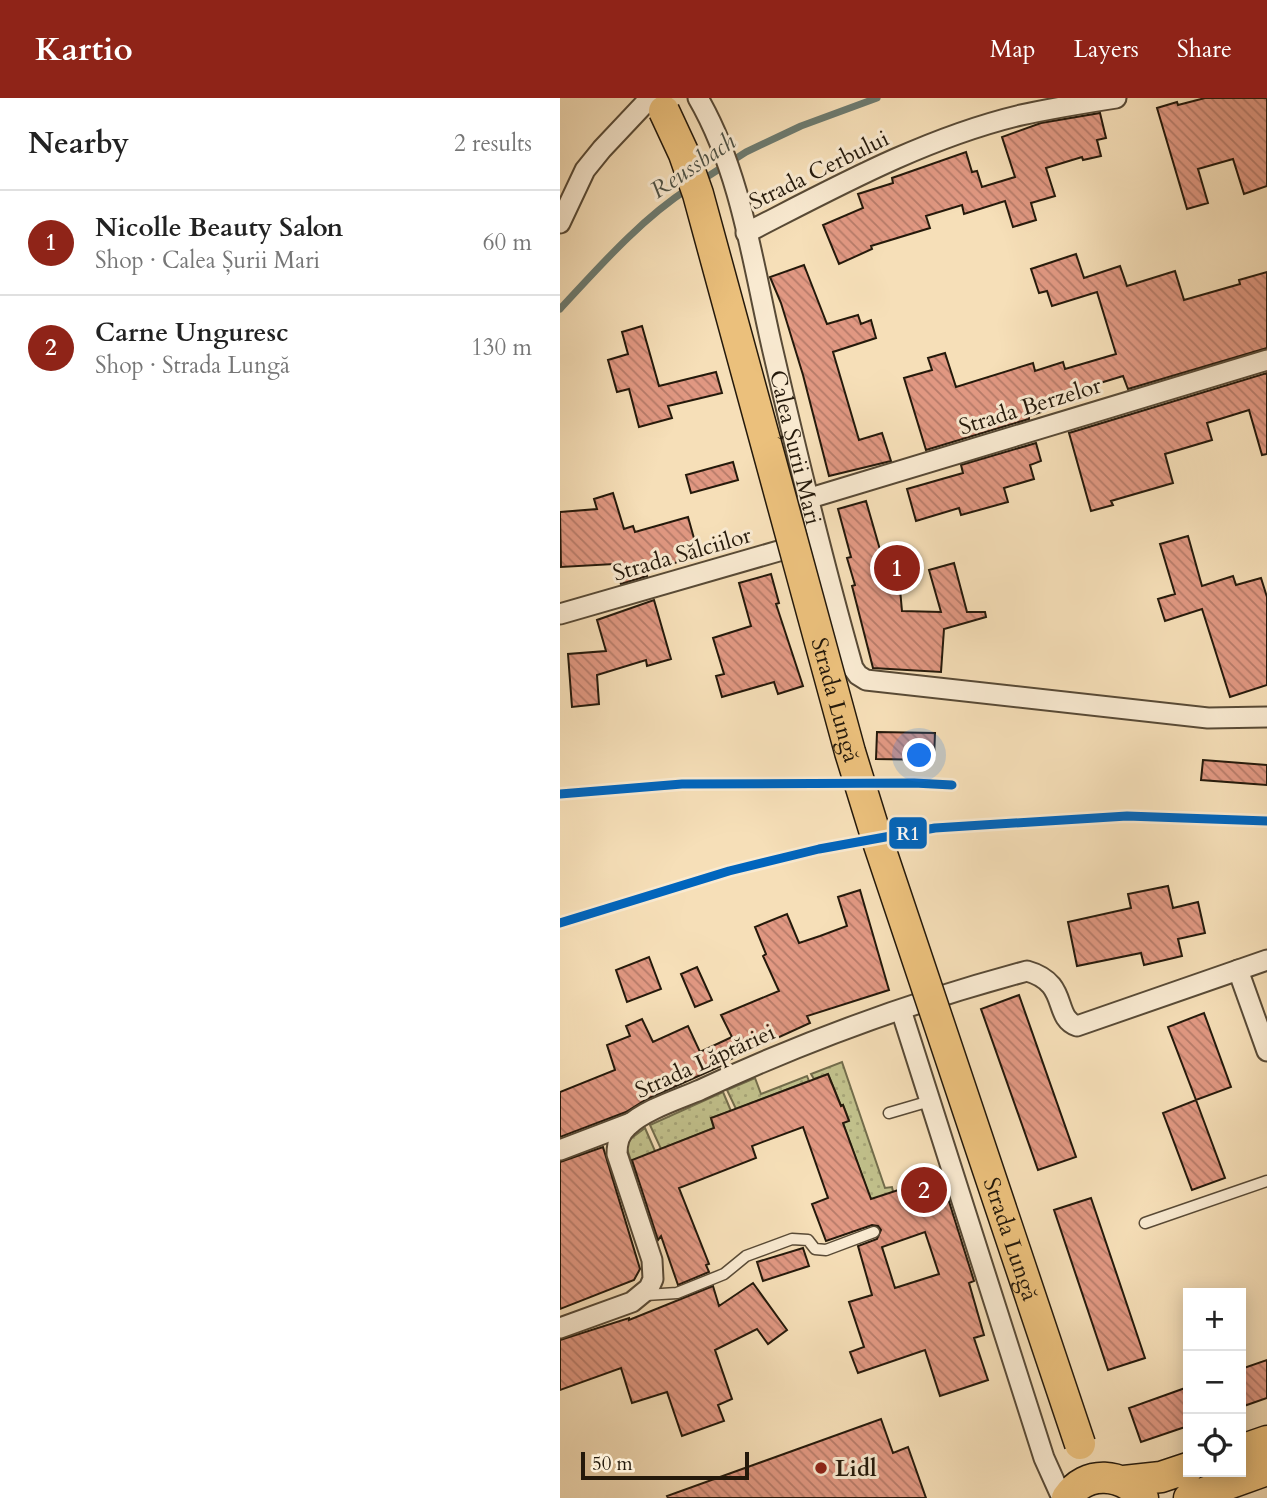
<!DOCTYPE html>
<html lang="en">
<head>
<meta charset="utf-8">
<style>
	body { margin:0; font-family:Cardo,serif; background:#f6f6f6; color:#222 }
	.controls { position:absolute; right:21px; bottom:21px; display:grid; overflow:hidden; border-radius:0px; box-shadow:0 4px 18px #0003 }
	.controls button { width:63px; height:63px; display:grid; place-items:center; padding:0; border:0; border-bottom:2px solid #e0e0e0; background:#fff; color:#222; font:35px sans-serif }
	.scale { position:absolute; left:21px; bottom:18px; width:168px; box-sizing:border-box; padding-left:7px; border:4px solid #24190b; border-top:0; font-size:19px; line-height:24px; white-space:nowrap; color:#24190b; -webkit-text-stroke:5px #f9ead1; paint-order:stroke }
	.you { position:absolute; left:360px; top:658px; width:24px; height:24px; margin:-18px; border:5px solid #fff; border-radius:50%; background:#1a73e8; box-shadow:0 0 0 10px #1a73e833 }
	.badge { display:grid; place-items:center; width:46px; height:46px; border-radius:50%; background:#8f2418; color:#fff; font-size:23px; font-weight:700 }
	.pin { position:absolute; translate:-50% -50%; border:4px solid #fff; box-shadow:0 2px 7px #0006 }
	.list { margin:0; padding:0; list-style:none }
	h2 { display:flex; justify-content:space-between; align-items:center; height:91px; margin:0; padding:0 28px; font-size:30px }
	h2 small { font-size:23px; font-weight:400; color:#767676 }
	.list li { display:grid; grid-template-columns:46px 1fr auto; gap:21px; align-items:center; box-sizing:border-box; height:105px; padding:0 28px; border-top:2px solid #e0e0e0 }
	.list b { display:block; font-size:26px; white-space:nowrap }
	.list p { margin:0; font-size:23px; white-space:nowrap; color:#767676 }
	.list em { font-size:23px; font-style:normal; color:#767676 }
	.icon { flex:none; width:38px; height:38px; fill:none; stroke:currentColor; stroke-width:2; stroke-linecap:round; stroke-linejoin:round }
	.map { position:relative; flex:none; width:707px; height:1400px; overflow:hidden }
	header { display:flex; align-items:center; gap:42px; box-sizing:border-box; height:98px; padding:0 35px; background:#8f2418; color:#fff }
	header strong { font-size:33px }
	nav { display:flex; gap:38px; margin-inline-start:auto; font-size:24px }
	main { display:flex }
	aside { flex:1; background:#fff }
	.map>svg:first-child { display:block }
</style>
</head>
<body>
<header>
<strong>Kartio</strong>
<nav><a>Map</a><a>Layers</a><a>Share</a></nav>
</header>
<main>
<aside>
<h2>Nearby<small>2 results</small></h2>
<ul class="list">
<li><span class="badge">1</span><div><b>Nicolle Beauty Salon</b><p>Shop · Calea Șurii Mari</p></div><em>60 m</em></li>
<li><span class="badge">2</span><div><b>Carne Unguresc</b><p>Shop · Strada Lungă</p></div><em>130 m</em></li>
</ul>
</aside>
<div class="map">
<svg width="707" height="1400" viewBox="0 0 707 1400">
	<defs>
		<pattern id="grass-dots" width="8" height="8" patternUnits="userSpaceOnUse" patternTransform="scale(1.75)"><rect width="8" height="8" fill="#c1c08b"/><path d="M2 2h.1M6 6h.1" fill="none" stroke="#a6a477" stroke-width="1.8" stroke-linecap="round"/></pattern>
		<pattern id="building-back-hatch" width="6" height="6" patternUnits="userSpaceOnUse" patternTransform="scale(1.75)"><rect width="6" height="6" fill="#e19882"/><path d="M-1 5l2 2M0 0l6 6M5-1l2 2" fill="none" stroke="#b67b69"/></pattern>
	</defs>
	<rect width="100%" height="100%" fill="#f6dfb8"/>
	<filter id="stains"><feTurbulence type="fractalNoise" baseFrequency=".00286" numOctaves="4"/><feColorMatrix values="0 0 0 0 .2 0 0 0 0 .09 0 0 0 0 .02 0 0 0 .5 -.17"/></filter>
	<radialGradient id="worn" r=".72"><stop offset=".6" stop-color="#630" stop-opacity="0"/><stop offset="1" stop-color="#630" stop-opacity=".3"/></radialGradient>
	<!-- grass -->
	<path fill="url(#grass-dots)" stroke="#726c4b" stroke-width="2" d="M282,964L325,1090L332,1089L335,1102L319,1124L283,1025L289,1022L283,1007L281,1008L268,976L254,981L251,976Z
		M247,978L249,983L176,1011L167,992L195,980L201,996Z
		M163,994L171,1013L151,1020L154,1030L101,1051L90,1027Z
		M85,1030L95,1053L81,1081L78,1083L65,1045Z"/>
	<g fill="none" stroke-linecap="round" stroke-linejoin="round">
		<!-- stream -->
		<path stroke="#6d7b70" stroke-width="7" d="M139,84L186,54L241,28L317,0
			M0,211C40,168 80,122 129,90"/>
	</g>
	<!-- building -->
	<path fill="url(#building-back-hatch)" stroke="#24190b" stroke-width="2" fill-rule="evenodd" d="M645,0H707V88L684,96L673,61L638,71L648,105L627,111L597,10L617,4L618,7Z
		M540,15L546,40L537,42L541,58L523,62L522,59L486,70L495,98L471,105L476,122L453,129L445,103L404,116L402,107L366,118L370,130L311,148L312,151L279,166L263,127L303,110L298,96L333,85L332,80L406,54L412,74L417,73L422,89L455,79L442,39L481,25Z
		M516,156L524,180L560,168L567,188L615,173L624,202L680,186L679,182L707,174V250L568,291L563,278L484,302L487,312L469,318V321L366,352L344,280L372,272L368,260L385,255L396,289L473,265L475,273L503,264L505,271L556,256L537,194L492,208L487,193L479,195L471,171Z
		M244,167L267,226L298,217L301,226L311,222L316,240L273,254L299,342L322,335L331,363L269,378L243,277L221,205L210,179Z
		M82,228L99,288L156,274L162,295L108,308L112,320L79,329L69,291L57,294L48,262L68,256L62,234Z
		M707,275V356L702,357L689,312L647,325L652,342L605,356L613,385L551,403L553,407L531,413L509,335Z
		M476,345L481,363L470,367L474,381L444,390L448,404L401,417L399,410L356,423L347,391L403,375L401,367Z
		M173,364L178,382L131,395L126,377Z
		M53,395L64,431L73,428L75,434L128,419L139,458L86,473L87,478L61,486L54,466L1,469L0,414L37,411L34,401Z
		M306,403L323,462L337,458L342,513L381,514L369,472L394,465L407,514H425L426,519L384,531L381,574L313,570L292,488L295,487L287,460L291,459L278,411Z
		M628,438L642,488L673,478L676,487L701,480L707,499V587L670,599L642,511L605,523L598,501L615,496L600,446Z
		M211,476L219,505L216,506L243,588L218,596L214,584L162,599L156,578L164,576L153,540L191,528L179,485Z
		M94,502L111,561L87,568L86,562L37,577L39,606L12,609L8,556L46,553L37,522Z
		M317,634L375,635L374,662L316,661Z
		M643,662L707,667V687L641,682Z
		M608,788L613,810L638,804L645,835L618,841L622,858L584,867L581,855L517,868L508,824L571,810L568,796Z
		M300,792L329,892L247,918L250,925L160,966L161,968L87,1001L66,1014L0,1039V994L55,972L47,947L70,938L66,928L82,921L93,944L128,928L140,954L172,939L161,917L219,893L203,858L206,856L195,829L227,816L239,845L260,838L287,828L278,799Z
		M89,859L101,891L67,904L56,872Z
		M137,869L152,902L135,909L121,876Z
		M459,897L516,1059L478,1072L421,911Z
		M644,915L671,989L636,1002L608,929Z
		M268,976L281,1008L283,1007L289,1023L283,1025L311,1101L381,1078L414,1183L409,1185L424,1237L414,1240L428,1282L380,1298L365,1252L298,1275L290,1254L304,1249L289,1204L312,1197L298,1148L317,1141L321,1132L318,1128L312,1127L266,1143L252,1106L268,1100L243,1029L192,1048L196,1060L119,1090L149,1166L146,1167L149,1174L118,1187L101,1138L98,1142L72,1062L154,1030L151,1020ZM365,1134L379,1176L335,1190L322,1149Z
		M636,1002L665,1080L632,1092L603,1015Z
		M43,1049L80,1171L74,1182L0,1211V1064Z
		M531,1100L585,1260L548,1272L494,1112Z
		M243,1150L249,1168L203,1183L197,1164Z
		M193,1185L227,1232L208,1246L197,1231L155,1252L172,1301L158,1307L164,1323L122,1338L107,1294L72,1305L61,1270L0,1292V1242L69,1220V1222L153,1188L159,1208Z
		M707,1262V1300L681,1309V1271Z
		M628,1289V1328L581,1344L569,1310Z
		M321,1321L333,1355L348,1349L366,1400H108L107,1398Z"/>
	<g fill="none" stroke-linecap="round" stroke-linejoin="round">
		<defs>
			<path id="service" d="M329,1015L370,1003
				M585,1125L707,1083
				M86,1197L117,1195L164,1176L186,1158L232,1141L248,1142L255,1151L266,1152L314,1134"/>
			<g id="minor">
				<path id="s1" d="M138,0C181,74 193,167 212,249C237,357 263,464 293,570L298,577L306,582L648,620L707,619"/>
				<path d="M0,125L25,72L42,51L90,0"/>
				<path d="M186,135C274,90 364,40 461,17C493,10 524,5 556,0"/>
				<path d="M247,401L707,262"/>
				<path d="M0,516L243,446"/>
				<path d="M678,872L707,953"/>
				<path d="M341,912L484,1360L502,1400"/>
				<path d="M0,1052L71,1025"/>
				<path d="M0,1230L72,1204L89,1190L93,1181L92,1162L57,1056C57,1045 59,1036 68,1028C84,1012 119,1001 140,992C245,943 355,903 467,873C510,885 492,919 517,928L707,862"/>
			</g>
			<path id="primary" d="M681,1352L707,1343
				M564,1383L601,1379L628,1370
				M507,1400C526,1371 563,1375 583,1400
				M629,1400L707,1372"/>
		</defs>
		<!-- service casing -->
		<use href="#service" stroke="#584a36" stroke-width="13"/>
		<!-- minor casing -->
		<use href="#minor" stroke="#584a36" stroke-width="23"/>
		<!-- primary casing -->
		<use href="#primary" stroke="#24190b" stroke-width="33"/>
		<!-- service -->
		<use href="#service" stroke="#f9ead1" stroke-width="10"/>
		<!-- minor -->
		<use href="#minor" stroke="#f9ead1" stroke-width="19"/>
		<!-- primary -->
		<use href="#primary" stroke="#ebc07c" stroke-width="30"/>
		<!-- rail -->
		<path stroke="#24190b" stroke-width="5" stroke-dasharray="12 12" stroke-linecap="butt" d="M0,825L169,773L259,751L375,730L567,718L707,723"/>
		<defs>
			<g id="primary-bridge">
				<path id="s2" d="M104,13L124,56L138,96L290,654L316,738L520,1346"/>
			</g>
		</defs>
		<!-- primary-bridge casing -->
		<use href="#primary-bridge" stroke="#24190b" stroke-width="33" stroke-linecap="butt"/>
		<!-- primary-bridge -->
		<use href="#primary-bridge" stroke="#ebc07c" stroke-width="30"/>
		<defs>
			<path id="rail-1" d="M0,696L122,686L354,685L392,687
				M0,825L169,773L259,751L375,730L567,718L707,723"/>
		</defs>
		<!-- rail-1 casing -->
		<use href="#rail-1" stroke="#f9ead1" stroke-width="14"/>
		<!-- rail-1 -->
		<use href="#rail-1" stroke="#0065bd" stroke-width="9"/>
	</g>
	<!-- markers -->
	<circle fill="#8f2418" stroke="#f9ead1" stroke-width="2.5" cx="261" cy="1370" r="7"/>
	<g text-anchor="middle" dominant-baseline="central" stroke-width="6" stroke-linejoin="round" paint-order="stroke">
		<!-- street labels -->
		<g font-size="23" fill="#24190b" stroke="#f9ead1">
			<text transform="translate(259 72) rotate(-26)">Strada Cerbului</text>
			<text transform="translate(470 308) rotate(-17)">Strada Berzelor</text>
			<text stroke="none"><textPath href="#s1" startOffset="364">Calea Șurii Mari</textPath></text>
			<text transform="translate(122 456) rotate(-16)">Strada Sălciilor</text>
			<text stroke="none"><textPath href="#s2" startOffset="614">Strada Lungă</textPath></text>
			<text transform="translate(145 963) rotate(-24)">Strada Lăptăriei</text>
			<text stroke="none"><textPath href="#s2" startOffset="1181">Strada Lungă</textPath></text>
		</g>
		<!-- poi labels -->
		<g font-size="23" font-weight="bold" fill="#24190b" stroke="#f9ead1" text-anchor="start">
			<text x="275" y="1370">Lidl</text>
		</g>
		<!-- water labels -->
		<g font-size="24" font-style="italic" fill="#4e5246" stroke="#f9ead1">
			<text transform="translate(133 68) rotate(-34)">Reussbach</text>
		</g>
	</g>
	<rect stroke="#f9ead1" stroke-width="2.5" x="328" y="718" width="40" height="34" rx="7" fill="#0065bd"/>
	<g font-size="19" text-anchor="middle" font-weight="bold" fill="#fff">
		<text x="348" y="742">R1</text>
	</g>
	<rect width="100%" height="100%" filter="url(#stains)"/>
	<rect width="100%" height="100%" fill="url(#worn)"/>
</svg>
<div class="controls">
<button>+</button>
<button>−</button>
<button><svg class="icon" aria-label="locate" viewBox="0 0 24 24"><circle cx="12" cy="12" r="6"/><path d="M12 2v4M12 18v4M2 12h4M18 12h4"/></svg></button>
</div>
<div class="scale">50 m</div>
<div class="you"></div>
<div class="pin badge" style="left:337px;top:470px">1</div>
<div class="pin badge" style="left:364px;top:1092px">2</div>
</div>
</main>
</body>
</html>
